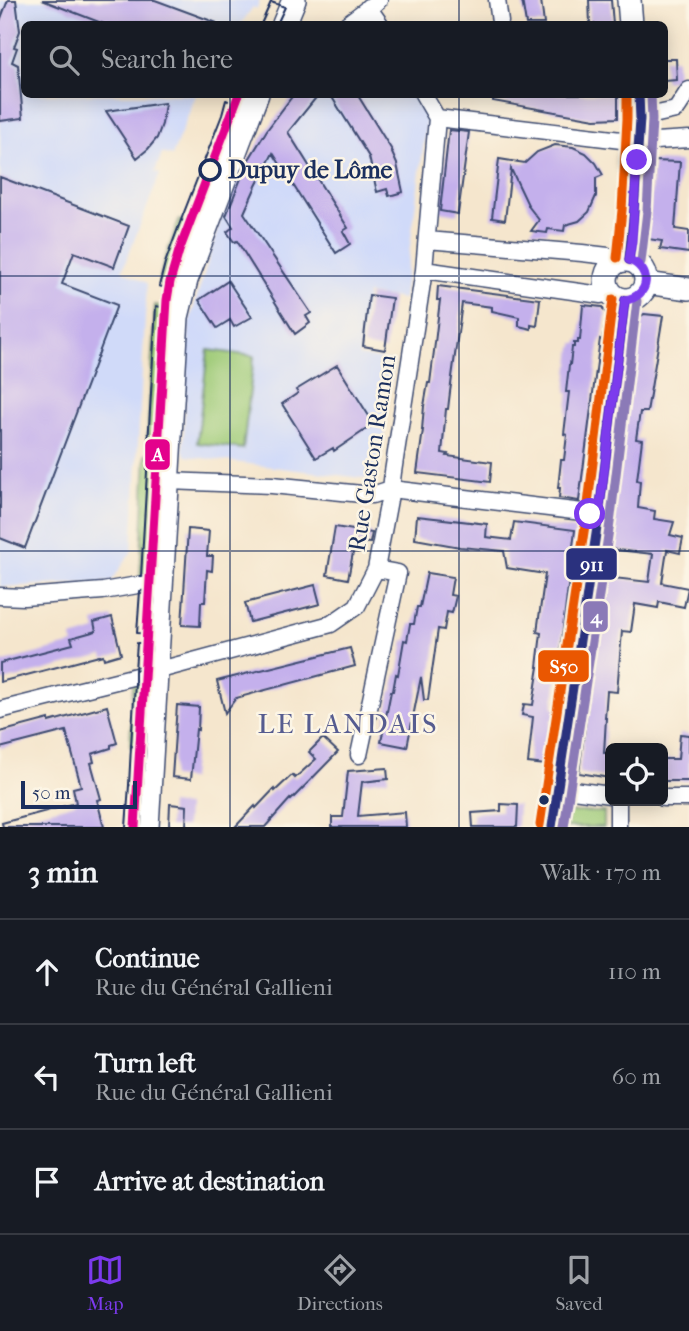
<!DOCTYPE html>
<html lang="en">
<head>
<meta charset="utf-8">
<style>
	body { margin:0; font-family:"IM FELL French Canon",serif; background:#242831; color:#f1f3f6 }
	.controls { position:absolute; right:21px; bottom:21px; display:grid; overflow:hidden; border-radius:10px; box-shadow:0 4px 18px #0003 }
	.controls button { width:63px; height:63px; display:grid; place-items:center; padding:0; border:0; border-bottom:2px solid #363941; background:#171b24; color:#f1f3f6; font:35px sans-serif }
	.scale { position:absolute; left:21px; bottom:18px; width:116px; box-sizing:border-box; padding-left:7px; border:4px solid #1b2f5e; border-top:0; font-size:19px; line-height:24px; white-space:nowrap; color:#1b2f5e; -webkit-text-stroke:5px #fcf5e5; paint-order:stroke }
	.stop { position:absolute; width:21px; height:21px; margin:-16px; border:5px solid #7c3aed; border-radius:50%; background:#fff }
	.stop.end { background:#7c3aed; border-color:#fff; box-shadow:0 2px 7px #0008 }
	.list { margin:0; padding:0; list-style:none }
	h2 { display:flex; justify-content:space-between; align-items:center; height:91px; margin:0; padding:0 28px; font-size:30px }
	h2 small { font-size:23px; font-weight:400; color:#9ea1a6 }
	.list li { display:grid; grid-template-columns:46px 1fr auto; gap:21px; align-items:center; box-sizing:border-box; height:105px; padding:0 28px; border-top:2px solid #363941 }
	.list b { display:block; font-size:26px; white-space:nowrap }
	.list p { margin:0; font-size:23px; white-space:nowrap; color:#9ea1a6 }
	.list em { font-size:23px; font-style:normal; color:#9ea1a6 }
	.icon { flex:none; width:38px; height:38px; fill:none; stroke:currentColor; stroke-width:2; stroke-linecap:round; stroke-linejoin:round }
	.map { position:relative; flex:none; width:689px; height:827px; overflow:hidden }
	.search { position:absolute; background:#171b24; box-shadow:0 4px 18px #0003; left:21px; right:21px; top:21px; height:77px; display:flex; align-items:center; gap:18px; box-sizing:border-box; padding:0 24px; border-radius:10px; color:#9ea1a6; font-size:26px }
	.sheet { height:406px; background:#171b24 }
	nav { display:flex; justify-content:space-around; align-items:center; box-sizing:border-box; height:98px; border-top:2px solid #363941; background:#171b24; font-size:19px; color:#9ea1a6 }
	nav a { display:grid; justify-items:center; gap:4px }
	nav .on { color:#7c3aed }
	.map>svg:first-child { display:block }
</style>
</head>
<body>
<div class="map">
<svg width="689" height="827" viewBox="0 0 689 827">
	<rect width="100%" height="100%" fill="#fcf5e5"/>
	<filter id="ink" filterUnits="userSpaceOnUse"><feTurbulence type="fractalNoise" baseFrequency=".0143" numOctaves="2"/><feDisplacementMap in="SourceGraphic" scale="14" xChannelSelector="R" yChannelSelector="G"/><feConvolveMatrix kernelMatrix="1 2 1 2 8 2 1 2 1" color-interpolation-filters="sRGB"/></filter>
	<filter id="wash" filterUnits="userSpaceOnUse"><feTurbulence type="fractalNoise" baseFrequency=".00686" numOctaves="4" result="noise"/><feDisplacementMap in="SourceGraphic" scale="28" xChannelSelector="R" yChannelSelector="G"/><feGaussianBlur stdDeviation="1.57" result="paint"/><feColorMatrix in="noise" values="0 0 0 0 0 0 0 0 0 0 0 0 0 0 0 0 0 1.4 0 .05"/><feComposite in="paint" operator="in"/></filter>
	<g filter="url(#wash)">
		<rect width="100%" height="100%" fill="#f5e6cd"/>
		<!-- built -->
		<path fill="#d0daf9" d="M0,0H260L257,9L253,7L241,24H24V94L196,95L172,156L162,153L155,172L160,174L122,271L147,283L132,551L111,582L0,587Z
			M294,95H411L427,119L403,299L367,294L359,356L394,361L379,473L370,479L186,456L183,450L189,323L223,212L241,174L255,149Z"/>
		<!-- green -->
		<path fill="#9fcb78" stroke="#5d7d6b" stroke-width="2" d="M179,220L201,228L175,287L159,285V283L163,264Z
			M155,305L163,307L171,318L165,446L147,445Z
			M208,350L254,356L243,449L197,443Z
			M146,454L165,455L150,576L140,578Z
			M135,683L143,685L146,688V747L130,746L133,686Z
			M568,812H604V827H566Z"/>
		<g id="blocks">
			<!-- building -->
			<path fill="#c4b0ec" d="M8,0H16L20,31L14,47L17,48L12,62L18,65L23,118L0,121V21Z
				M42,0H155L217,23L104,24Z
				M522,0H541L544,24H526Z
				M589,0H611L613,24H590Z
				M664,59H676L677,80L664,81Z
				M294,94H319L288,132L348,228L343,231L350,244L336,253L273,153L256,186L244,213L311,313L306,316L310,323L295,334L237,241L234,242L227,232L233,227L226,216L248,161L267,130Z
				M330,94H357L393,152L392,153L397,164L403,192L389,196L387,189L377,192L369,157Z
				M493,94H618V118L595,119L493,101Z
				M165,103L162,124L157,138L148,149L137,158L106,111Z
				M449,130L469,132L458,214L440,211Z
				M555,145L573,147L586,153L596,163L603,175L596,178V196L589,212L579,221L565,225L564,231L548,229L547,233L531,231L539,220L529,207L511,169L505,220L492,218L499,159L525,163L537,152Z
				M653,161L680,162L675,229L689,231V253L660,249L662,241L648,239Z
				M0,177L129,226L114,267L74,252L62,284L117,305L25,548L0,538Z
				M228,281L252,317L234,327L230,320L217,328L199,300Z
				M438,286L540,299L537,326L531,325V329L519,326V317L492,311V307L462,303L450,392L448,409H446L442,453L448,454L447,456L492,462L490,482L417,473L423,430H422L424,406L428,383H430L435,343L440,300H437Z
				M369,295L392,298L385,350L363,346Z
				M583,305L602,307L606,314L602,340L600,339L579,501L559,498L560,488H558L561,460H564L567,435L564,434L569,392H566L569,365H570L572,347H574V343H578V340H580Z
				M644,314L663,316L647,412H640L636,439L642,440L637,480L640,481L638,508L655,511L654,519L674,522L670,535L683,538L680,553L667,550L662,583L688,588L684,607L659,602L658,608L635,604L631,632L622,631L617,692L607,691L605,718H606L604,753H607V758H610V778L579,773L605,577L649,582L653,554L609,549L639,318Z
				M337,365L374,424L334,451L333,448L316,458L282,404L298,393L296,390Z
				M417,516L487,524L486,537L511,540L514,522L575,530L553,708H556L554,719H551L546,765L528,763L533,717L522,715L524,704L533,705L537,679L539,667H537L541,633L537,632L545,574L507,568L504,551L460,547L415,539Z
				M335,527L372,533L370,543L355,542L348,579L327,575Z
				M188,529L209,531L207,556H213L212,571L207,570L205,602H201L200,626L182,625Z
				M427,573L453,577L450,595L456,596L452,613L447,612L444,630L438,629L428,700H424L421,677L407,747L381,742L391,691H393L396,674L398,675L404,640L407,641L410,624H414L417,607H420Z
				M315,585L320,604L250,622L245,603Z
				M112,617L121,654L104,659L103,655L0,682V663L73,644L71,638L96,631L94,622Z
				M350,648L355,666L236,698L225,713L217,681Z
				M177,705L199,707L198,730L196,729L191,779L172,777Z
				M107,706L117,743L111,745V748L92,754L94,762L91,763L101,799L97,800L104,827H3L2,823L76,803L73,788L81,786L66,731L0,748V732L49,719V722Z
				M680,734L689,735V781H663V759H678Z
				M323,738L338,752L291,800L290,799L265,827H235L255,806L256,808L274,789L275,791L292,775L295,778L316,759L309,752Z
				M387,768L388,779L362,782L358,816L405,812L406,827H332V817H343L348,771Z
				M170,804L187,806L186,827H169Z
				M501,804L518,805L517,827H473L472,813L501,811Z"/>
		</g>
	</g>
	<g filter="url(#ink)">
		<use href="#blocks" fill-opacity="0" stroke="#3c4a6f" stroke-width="2"/>
		<g fill="none" stroke-linecap="round" stroke-linejoin="round">
			<defs>
				<path id="minor" d="M497,0L500,22
					M368,7L380,24
					M347,24L379,0
					M437,118L638,142L689,139
					M639,118L676,110L689,90
					M427,240L582,253L608,256L614,263
					M424,270L601,295L610,292
					M168,481L272,485L372,495L391,489L599,514
					M0,596L24,597L103,591L161,581
					M0,710L156,671L331,624L357,606L376,569L391,489L393,472L424,270L437,118L423,94
					M359,755L398,573L376,569
					M558,788L610,795
					M663,798H689
					M618,827V801"/>
				<path id="tertiary" d="M646,283L689,289"/>
				<path id="secondary" d="M629,0L631,24
					M284,24L294,0
					M629,260C635,227 635,194 637,161C638,139 641,116 639,94
					M606 280a20 20 0 1 1 40 0a20 20 0 1 1-40 0Z
					M147,827L177,317L186,280L257,94
					M552,827L599,514L625,300"/>
			</defs>
			<!-- minor casing -->
			<use href="#minor" stroke="#3c4a6f" stroke-width="19"/>
			<!-- tertiary casing -->
			<use href="#tertiary" stroke="#3c4a6f" stroke-width="24"/>
			<!-- secondary casing -->
			<use href="#secondary" stroke="#3c4a6f" stroke-width="26"/>
			<!-- minor -->
			<use href="#minor" stroke="#fff" stroke-width="16"/>
			<!-- tertiary -->
			<use href="#tertiary" stroke="#fff" stroke-width="21"/>
			<!-- secondary -->
			<use href="#secondary" stroke="#fff" stroke-width="23"/>
			<!-- tram -->
			<path stroke="#1b2f5e" stroke-width="2" d="M261,24H262H261L271,2L285,7L277,24
				M226,100L240,106L194,225L181,220L222,115Z
				M181,220L194,225L179,266L174,290L159,286L165,263Z
				M156,306L171,309L163,446L148,445Z
				M148,454L162,455L156,571L150,576L141,577Z
				M150,590L155,592L152,634L137,633L140,591Z
				M137,643H152L150,663L146,667L135,670Z
				M150,663L148,701L146,688L140,684L135,683V670L146,667Z
				M135,683L143,685L148,691L146,747L131,746Z
				M131,746L146,747L143,786L129,785Z
				M126,827L129,785L143,786L141,827"/>
			<defs>
				<path id="bus-1" d="M629,260L634,210L640,119L639,94
					M552,827L599,514L625,300"/>
				<path id="bus-2" d="M641,262L647,211L652,120L651,94
					M564,827L611,516L637,301"/>
				<path id="bus-3" d="M617,258L622,210L627,119V95
					M540,825L587,512L613,299"/>
			</defs>
			<!-- bus-1 casing -->
			<use href="#bus-1" stroke="#fcf5e5" stroke-width="14"/>
			<!-- bus-2 casing -->
			<use href="#bus-2" stroke="#fcf5e5" stroke-width="14"/>
			<!-- bus-3 casing -->
			<use href="#bus-3" stroke="#fcf5e5" stroke-width="14"/>
			<!-- bus-1 -->
			<use href="#bus-1" stroke="#2a317e" stroke-width="9"/>
			<!-- bus-2 -->
			<use href="#bus-2" stroke="#8b7ab7" stroke-width="9"/>
			<!-- bus-3 -->
			<use href="#bus-3" stroke="#ea5701" stroke-width="9"/>
			<defs>
				<path id="tram-1" d="M135,827L167,300L170,282L179,251L239,94"/>
			</defs>
			<!-- tram-1 casing -->
			<use href="#tram-1" stroke="#fcf5e5" stroke-width="14"/>
			<!-- tram-1 -->
			<use href="#tram-1" stroke="#e3028c" stroke-width="9"/>
		</g>
	</g>
	<g fill="none" stroke-linecap="round" stroke-linejoin="round" filter="url(#ink)">
		<!-- route -->
		<path stroke="#7c3aed" stroke-width="9" d="M590,514H599L625,300C651,296 652,268 629,260L632,241L637,160"/>
	</g>
	<!-- grid -->
	<path fill="none" stroke="#1b2f5e" stroke-width="2" stroke-opacity="0.55" d="M230,0V24M459,0V24M230,94V827M459,94V827M0,276H689M0,551H689"/>
	<!-- markers -->
	<circle fill="#fcf5e5" stroke="#1b2f5e" stroke-width="3.5" cx="210" cy="170" r="10"/>
	<circle fill="#1b2f5e" stroke="#fcf5e5" stroke-width="2.5" cx="544" cy="800" r="6"/>
	<g text-anchor="middle" dominant-baseline="central" stroke-width="5" stroke-linejoin="round" paint-order="stroke">
		<!-- stop labels -->
		<g font-size="24" font-weight="bold" fill="#1b2f5e" stroke="#fcf5e5" text-anchor="start">
			<text x="228" y="170">Dupuy de Lôme</text>
		</g>
		<!-- street labels -->
		<g font-size="24" fill="#1b2f5e" stroke="#fcf5e5">
			<text transform="translate(372 453) rotate(-81)">Rue Gaston Ramon</text>
		</g>
		<!-- quarter labels -->
		<g font-size="28" letter-spacing="2" fill="#565c90" stroke="#fcf5e5">
			<text x="348" y="723">LE LANDAIS</text>
		</g>
	</g>
	<g stroke="#fcf5e5" stroke-width="2.5">
		<rect x="144" y="438" width="27" height="33" rx="7" fill="#e3028c"/>
		<rect x="565" y="547" width="53" height="34" rx="7" fill="#2a317e"/>
		<rect x="582" y="600" width="27" height="33" rx="7" fill="#8b7ab7"/>
		<rect x="537" y="649" width="53" height="34" rx="7" fill="#ea5701"/>
	</g>
	<g font-size="19" text-anchor="middle" font-weight="bold" fill="#fff">
		<text x="158" y="461">A</text>
		<text x="592" y="571">911</text>
		<text x="596" y="623">4</text>
		<text x="564" y="673">S50</text>
	</g>
</svg>
<div class="controls">
<button><svg class="icon" aria-label="locate" viewBox="0 0 24 24"><circle cx="12" cy="12" r="6"/><path d="M12 2v4M12 18v4M2 12h4M18 12h4"/></svg></button>
</div>
<div class="scale">50 m</div>
<div class="stop" style="left:590px;top:514px"></div>
<div class="stop end" style="left:637px;top:160px"></div>
<div class="search"><svg class="icon" aria-label="search" viewBox="0 0 24 24"><circle cx="10" cy="10" r="6"/><path d="M15 15l6 6"/></svg>Search here</div>
</div>
<section class="sheet">
<h2>3 min<small>Walk · 170 m</small></h2>
<ul class="list">
<li><svg class="icon" aria-label="ahead" viewBox="0 0 24 24"><path d="M12 20V5M6 11l6-6 6 6"/></svg><div><b>Continue</b><p>Rue du Général Gallieni</p></div><em>110 m</em></li>
<li><svg class="icon" aria-label="left" viewBox="0 0 24 24"><path d="M17 20v-9H6M10 6l-5 5 5 5"/></svg><div><b>Turn left</b><p>Rue du Général Gallieni</p></div><em>60 m</em></li>
<li><svg class="icon" aria-label="arrive" viewBox="0 0 24 24"><path d="M6 21V4h12l-3 4 3 4H6"/></svg><div><b>Arrive at destination</b></div></li>
</ul>
</section>
<nav>
<a class="on"><svg class="icon" aria-label="map" viewBox="0 0 24 24"><path d="M3 6l6-2 6 2 6-2v14l-6 2-6-2-6 2zM9 4v14M15 6v14"/></svg>Map</a>
<a><svg class="icon" aria-label="directions" viewBox="0 0 24 24"><path d="M12 3l9 9-9 9-9-9zM9 14v-3h6M13 9l2 2-2 2"/></svg>Directions</a>
<a><svg class="icon" aria-label="saved" viewBox="0 0 24 24"><path d="M7 4h10v16l-5-4-5 4z"/></svg>Saved</a>
</nav>
</body>
</html>
